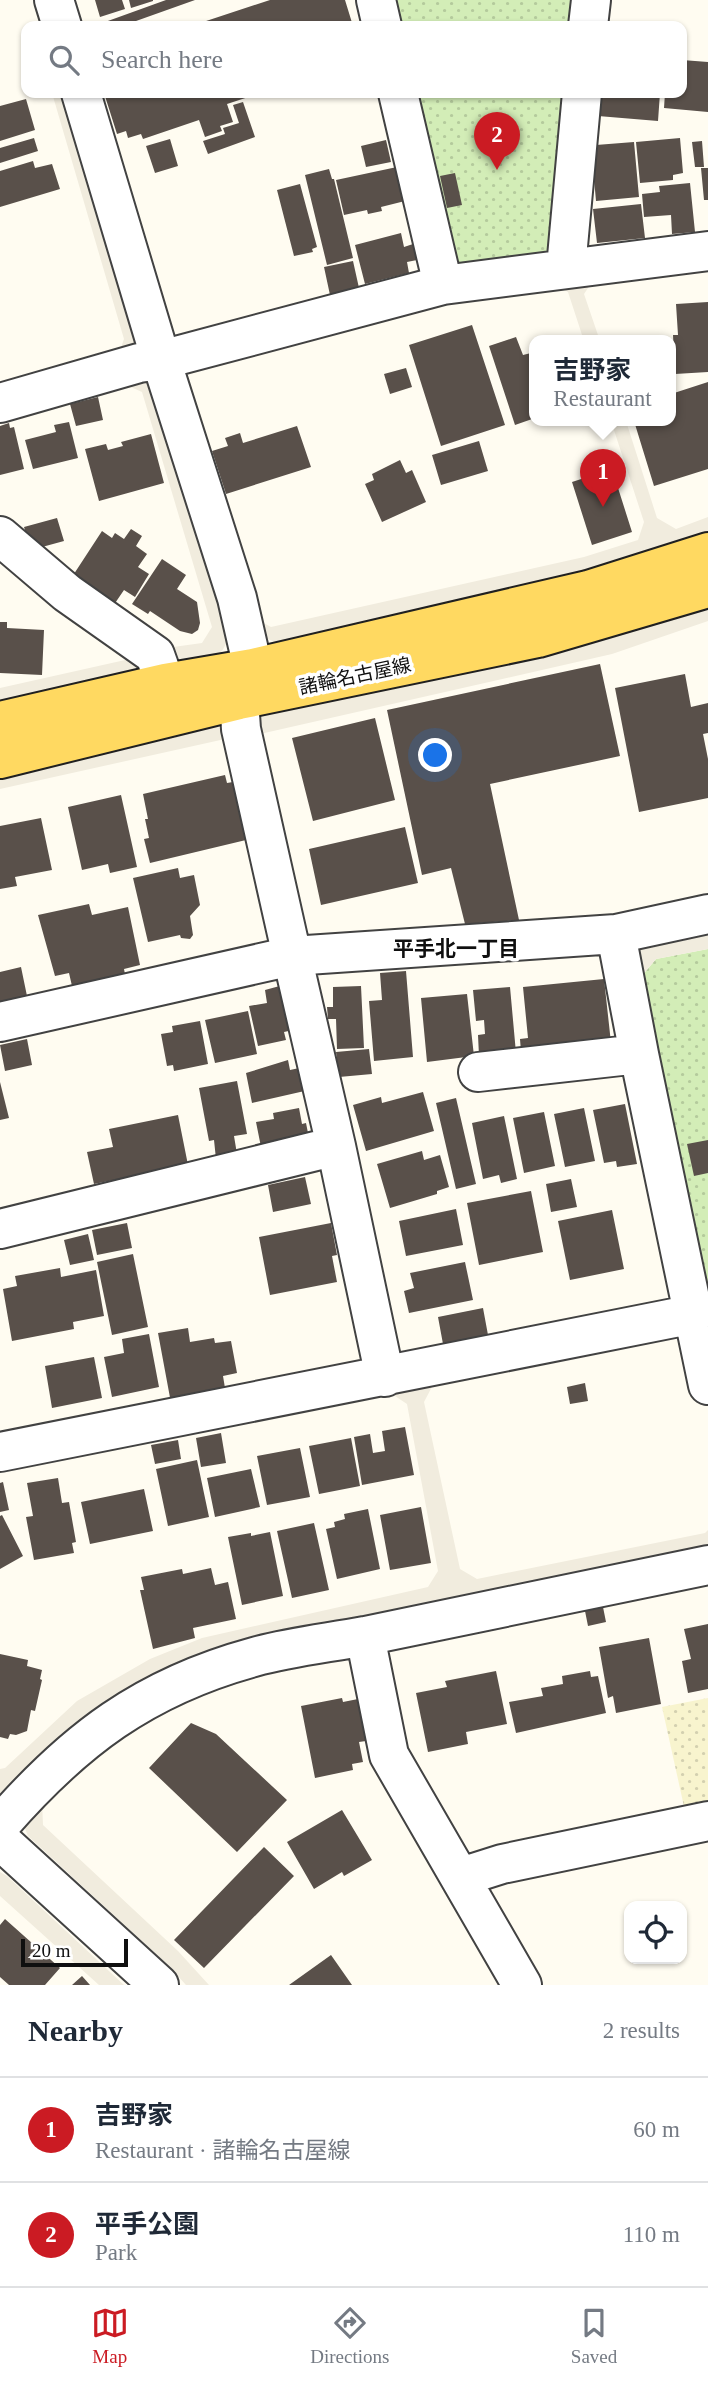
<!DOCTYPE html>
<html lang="en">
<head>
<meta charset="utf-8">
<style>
	body { margin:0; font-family:"Times New Roman","Noto Sans JP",serif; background:#f2f2f3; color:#1f2937 }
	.controls { position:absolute; right:21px; bottom:21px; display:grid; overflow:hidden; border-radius:14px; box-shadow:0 2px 5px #0004 }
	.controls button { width:63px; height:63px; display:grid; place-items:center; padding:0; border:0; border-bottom:2px solid #e0e1e3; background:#fff; color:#1f2937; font:35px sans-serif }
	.scale { position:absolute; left:21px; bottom:18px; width:107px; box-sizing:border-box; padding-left:7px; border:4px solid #0f0f0f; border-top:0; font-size:19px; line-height:24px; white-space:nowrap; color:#0f0f0f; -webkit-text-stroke:5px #fff; paint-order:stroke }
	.you { position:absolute; left:436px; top:756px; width:24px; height:24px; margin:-18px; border:5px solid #fff; border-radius:50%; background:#1a73e8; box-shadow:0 0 0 10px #1a73e833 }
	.badge { display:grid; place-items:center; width:46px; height:46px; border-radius:50%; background:#cb1b23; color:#fff; font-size:23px; font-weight:700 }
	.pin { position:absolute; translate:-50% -58px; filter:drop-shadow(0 2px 4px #0008) }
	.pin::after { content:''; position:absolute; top:37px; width:24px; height:21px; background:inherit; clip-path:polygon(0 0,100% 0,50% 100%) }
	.popup { position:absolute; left:529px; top:335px; width:147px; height:91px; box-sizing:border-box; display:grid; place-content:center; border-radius:14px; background:#fff; filter:drop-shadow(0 2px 5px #0005); font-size:23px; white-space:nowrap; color:#747a83 }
	.popup b { font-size:26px; color:#1f2937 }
	.popup::after { content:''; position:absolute; left:50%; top:100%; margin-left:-14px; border:14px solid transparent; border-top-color:#fff }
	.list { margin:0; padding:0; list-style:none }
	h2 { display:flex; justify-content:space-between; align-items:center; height:91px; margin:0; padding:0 28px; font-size:30px }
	h2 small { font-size:23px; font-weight:400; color:#747a83 }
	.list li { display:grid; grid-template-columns:46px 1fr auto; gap:21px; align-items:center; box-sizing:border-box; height:105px; padding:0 28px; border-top:2px solid #e0e1e3 }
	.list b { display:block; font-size:26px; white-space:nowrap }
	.list p { margin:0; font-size:23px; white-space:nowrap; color:#747a83 }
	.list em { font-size:23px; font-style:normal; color:#747a83 }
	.icon { flex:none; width:38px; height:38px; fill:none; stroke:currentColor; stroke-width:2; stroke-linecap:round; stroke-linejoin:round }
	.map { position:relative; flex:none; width:708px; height:1985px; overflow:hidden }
	.search { position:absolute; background:#fff; box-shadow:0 2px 5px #0004; left:21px; right:21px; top:21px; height:77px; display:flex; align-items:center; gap:18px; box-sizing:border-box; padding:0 24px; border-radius:14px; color:#747a83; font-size:26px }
	.sheet { height:301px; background:#fff }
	nav { display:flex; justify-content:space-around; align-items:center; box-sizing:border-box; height:98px; border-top:2px solid #e0e1e3; background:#fff; font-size:19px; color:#747a83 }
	nav a { display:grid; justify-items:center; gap:4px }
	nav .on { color:#cb1b23 }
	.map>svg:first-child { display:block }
</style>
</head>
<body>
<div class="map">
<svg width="708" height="1985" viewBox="0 0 708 1985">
	<defs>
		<pattern id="farmland-dots" width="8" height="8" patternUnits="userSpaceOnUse" patternTransform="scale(1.75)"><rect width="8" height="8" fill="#f8f4ce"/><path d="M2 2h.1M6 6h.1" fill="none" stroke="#d3d0b0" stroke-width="1.8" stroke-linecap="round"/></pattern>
		<pattern id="park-dots" width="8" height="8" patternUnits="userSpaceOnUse" patternTransform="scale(1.75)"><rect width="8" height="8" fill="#d3edb7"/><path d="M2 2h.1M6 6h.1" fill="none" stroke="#b4ca9c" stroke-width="1.8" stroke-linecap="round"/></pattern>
	</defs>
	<rect width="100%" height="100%" fill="#fffcf1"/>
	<!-- farmland -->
	<path fill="url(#farmland-dots)" d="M708,1698V1806L685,1811L662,1707Z"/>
	<!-- park -->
	<path fill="url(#park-dots)" d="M387,0H579L580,26H394Z
		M410,93H574L559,247L545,259L471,269L449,256Z
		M708,949V1307L640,978L656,959Z"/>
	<!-- plaza -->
	<path fill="#f1ecde" d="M52,93H66L136,341L132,346L119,353L124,339Z
		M596,276L584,294L600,341H584L568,292L552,283Z
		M144,379L151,382L230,637L222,651L213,659L175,662L166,648L202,643L212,627L142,392L124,384Z
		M611,421H626L657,518L676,529L708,517V536L580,578L279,644L268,639L259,627L256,619L271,627L584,557L638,540L644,522Z
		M708,607V621L612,654L260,734L258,718L266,713L606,639Z
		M143,656L138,672L0,708V688Z
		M211,721L222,730L225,739L0,789V767Z
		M708,930V949L656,959L640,978L638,956L640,949L649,942Z
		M434,1383L424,1402L460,1569L477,1579L705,1533L708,1530V1549L259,1641L14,1789L0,1795V1769L5,1768L77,1701L150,1659L202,1638L428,1587L438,1571L407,1404L389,1392Z
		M42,1801L43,1825L178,1951L209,1985H186L168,1965L28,1836L24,1826Z
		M0,1872L7,1876L124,1985H99L0,1896Z"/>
	<!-- building -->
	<path fill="#59504a" d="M95,0H122L125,9L100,17Z
		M129,0H153V1L131,8Z
		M166,0H195L122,26H94Z
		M270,0H345L353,26H191Z
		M682,60L708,62V112L664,108L665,93H682Z
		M104,93H261L227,104L233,122L220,126L222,131L205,137L199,120L143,139L141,134L128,138L126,131L117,134Z
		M600,93H660L658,121L598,116Z
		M26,99L35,130L0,141V106Z
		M243,102L255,137L208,154L203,141L225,134L223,128L239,123L233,105Z
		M34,138L38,151L0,163V148Z
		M680,138L683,173L673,175V180L640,183L636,142Z
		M170,139L178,166L155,173L146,146Z
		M386,140L391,162L366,167L361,146Z
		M702,141L704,167H695L692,142Z
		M634,142L639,197L596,201L592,156L597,155L596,145Z
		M33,161L35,168L52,164L60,189L0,207V171Z
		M397,167L405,201L381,207L382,211L368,214L367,210L344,215L336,180Z
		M701,168H708V200H704Z
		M329,169L332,179H334L353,258L327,265L305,175Z
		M455,173L462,205L447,208L440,176Z
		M690,183L695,232L672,234L671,215L644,217L642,194L660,192L659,186Z
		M300,184L317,247L312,249L313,252L294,256L277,190Z
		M641,204L645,238L597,243L593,209Z
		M401,233L404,247L413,244L417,260L407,262L409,273L365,284L355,245Z
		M353,261L359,288L330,295L324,267Z
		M708,302V372L675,374L673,335H678L676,304Z
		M472,325L505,425L441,446L409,345Z
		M516,337L523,355L535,352V418L515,425L489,346Z
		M406,368L412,387L390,394L384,374Z
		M708,382V469L654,486L634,421H671V394Z
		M98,397L103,420L76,426L70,404Z
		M69,422L78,458L33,469L25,440L56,432L54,425Z
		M9,423L10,428L14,427L24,469L0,475V426Z
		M297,426L311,467L226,494L212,451L228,446L225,438L240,433L243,443Z
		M151,434L164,483L99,501L85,449L106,444L108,450L123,446L121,442Z
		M479,441L488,471L441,485L432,455Z
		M400,460L406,473L412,470L426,502L382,522L365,484L374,480L372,474Z
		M612,469L632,532L592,545L572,482Z
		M57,518L64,541L31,550L24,527Z
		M131,529L142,536L136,546L147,554L138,567L149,574L135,597L124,590L109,612L70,580L102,531L112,538L115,533L124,539Z
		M162,559L186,575L177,589L197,602L200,623L198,630L192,634L180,631L150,611L148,614L132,604Z
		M0,622H7V628L44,630L42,675L0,673Z
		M600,664L620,756L490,784L519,920L465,924L451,868L422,875L387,710Z
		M685,674L691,707L708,703V733L703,734L708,759V798L639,812L615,688Z
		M375,718L395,800L313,821L292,738Z
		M225,775L227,783L233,782L246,840L150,863L144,839L149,838L145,819H148L143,794Z
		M121,795L137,867L110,873L108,864L82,870L68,807Z
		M41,818L52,870L15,877L17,886L0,889V826Z
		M405,827L418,883L321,905L309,849Z
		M178,868L180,878L194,875L200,905L190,916L193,935L190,939L181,938L180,935L148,942L133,878Z
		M89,904L92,915L128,907L140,965L124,969L125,974L72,986L69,973L55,976L38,915Z
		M21,967L27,996L0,1002V972Z
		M406,971L413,1057L374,1061L369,1001L382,1000L380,973Z
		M604,979L611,1043L521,1052L520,1039L528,1038L523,987Z
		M287,984L293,1030L284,1032L286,1040L258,1046L249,1006L267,1003L265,990Z
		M361,986L364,1048L337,1049L336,1019H328L327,1007H333V987Z
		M510,987L516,1053L479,1056L478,1035L485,1034L484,1020L476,1021L473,990Z
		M467,994L474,1056L427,1062L421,998Z
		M248,1011L257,1054L215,1063L205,1020Z
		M200,1021L208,1064L174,1071L173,1065L167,1066L161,1034L173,1032L172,1026Z
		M27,1039L32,1065L5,1071L0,1045Z
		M369,1049L372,1074L339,1077L336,1052Z
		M288,1060L290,1070L304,1067L309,1090L252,1103L246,1073Z
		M237,1081L247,1134L234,1136L237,1154L216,1159L214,1140L209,1141L199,1088Z
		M0,1082L9,1118L0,1120Z
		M423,1092L434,1131L366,1151L353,1105L381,1097L382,1103Z
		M456,1098L476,1184L456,1189L436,1103Z
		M625,1104L637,1164L617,1167L616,1161L604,1163L593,1110Z
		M299,1108L302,1124L306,1123L309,1138L261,1147L256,1122L274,1119L273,1113Z
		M584,1108L595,1161L565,1167L554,1114Z
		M544,1112L555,1166L524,1173L513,1118Z
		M178,1115L188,1165L94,1184L87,1152L113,1147L109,1129Z
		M504,1116L517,1179L501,1183L499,1175L483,1179L472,1123Z
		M708,1140V1173L694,1176L687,1144Z
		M422,1151L424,1160L440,1155L449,1187L437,1191V1194L390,1208L377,1164Z
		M305,1177L311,1204L273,1212L268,1185Z
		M571,1179L577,1207L551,1212L546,1184Z
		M531,1191L543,1252L479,1265L467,1203Z
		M456,1209L463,1245L406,1256L399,1221Z
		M612,1210L624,1269L570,1280L558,1221Z
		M127,1223L132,1248L97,1255L92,1230Z
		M331,1223L337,1255L332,1256L337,1282L270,1295L259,1237Z
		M88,1234L94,1260L70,1265L64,1240Z
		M133,1254L148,1327L112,1335L97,1262Z
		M465,1262L473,1300L409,1313L404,1291L414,1288L410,1273Z
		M60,1268L61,1277L96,1270L104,1316L73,1322L74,1329L12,1341L3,1289L17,1286L15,1276Z
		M483,1308L488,1335L443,1344L438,1317Z
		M188,1328L190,1342L214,1338L215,1343L231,1341L237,1373L223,1376L225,1388L192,1394L193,1400L171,1403L158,1333Z
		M149,1334L159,1387L112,1397L104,1357L124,1353L122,1339Z
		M94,1357L102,1398L52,1408L45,1366Z
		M585,1383L588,1401L570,1404L567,1387Z
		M405,1427L414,1475L362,1485L354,1437L370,1434L373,1453L385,1451L382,1431Z
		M221,1433L226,1463L201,1467L196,1438Z
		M351,1438L360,1486L319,1494L309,1446Z
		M178,1440L181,1459L155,1464L151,1445Z
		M300,1448L310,1497L267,1505L257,1456Z
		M197,1460L209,1517L168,1526L156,1469Z
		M251,1469L260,1507L215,1517L207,1478Z
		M58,1478L62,1503L69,1502L76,1542L72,1543L74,1553L34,1560L26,1517L33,1516L27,1483Z
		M3,1482L9,1510L0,1512V1483Z
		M144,1489L153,1531L90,1544L81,1502Z
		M421,1507L431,1563L390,1570L380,1515Z
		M368,1509L380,1569L337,1579L326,1529L335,1527L334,1522L345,1519L344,1514Z
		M2,1515L23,1556L0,1569V1516Z
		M314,1523L329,1590L292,1598L277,1531Z
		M270,1532L283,1596L242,1605L228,1537L251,1533V1536Z
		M211,1568L215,1585L228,1582L236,1619L193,1628L195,1638L153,1649L140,1590H144L141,1577L182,1569L183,1574Z
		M603,1607L606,1622L588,1626L585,1611Z
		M708,1624V1689L688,1693L682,1661L691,1659L684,1629Z
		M649,1638L661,1704L616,1713L613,1696L608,1698L599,1647Z
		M0,1654L28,1660L27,1666L42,1670L40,1679L42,1680L35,1711L31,1710L27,1731L16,1735L10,1734L8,1739L0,1737Z
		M496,1671L507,1724L466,1732L468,1744L428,1752L416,1693L447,1687L445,1681Z
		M590,1671L591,1677L598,1676L606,1713L516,1733L509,1702L543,1696L541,1688L563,1684L562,1676Z
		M342,1698L343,1702L358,1699L366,1741L359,1742L363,1762L352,1764L353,1770L315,1778L301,1706Z
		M191,1723L216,1734L287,1800L237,1852L149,1768Z
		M342,1810L372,1860L344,1876L342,1872L314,1889L287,1842Z
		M264,1847L294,1876L204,1968L174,1940Z
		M5,1919L60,1968L45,1985H9L0,1977V1925Z
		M331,1955L352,1985H289Z
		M82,1976L90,1985H72Z"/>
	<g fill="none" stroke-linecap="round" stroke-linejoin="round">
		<defs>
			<path id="minor" d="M54,0L62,26
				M376,0L382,26
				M588,26L591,0
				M398,93L443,285
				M566,268L582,93
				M0,403L139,363L161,360L443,285L708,251
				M0,536L67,593L155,655L165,683
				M708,914L616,934L639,1054L708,1385
				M0,1022L292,956L241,729L239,700L253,668L237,598L161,360L81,93
				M478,1072L639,1054
				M0,1229L336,1146
				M385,1377L336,1146L292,956L616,934
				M0,1452L694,1314
				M0,1825C74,1740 144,1687 254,1657C290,1647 328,1643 365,1636
				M461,1877L502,1864L708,1821
				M522,1985L389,1755L365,1636L708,1565"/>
			<path id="tertiary" d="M0,1840L159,1985"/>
			<path id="primary" d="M0,721L165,683L253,668L588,590L708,552
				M0,759L239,700L538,638L708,588"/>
		</defs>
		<!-- minor casing -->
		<use href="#minor" stroke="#424242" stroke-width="42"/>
		<!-- tertiary casing -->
		<use href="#tertiary" stroke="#424242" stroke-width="42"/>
		<!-- primary casing -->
		<use href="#primary" stroke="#202020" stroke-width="42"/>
		<!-- minor -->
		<use href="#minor" stroke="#fff" stroke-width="38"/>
		<!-- tertiary -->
		<use href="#tertiary" stroke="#fff" stroke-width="38"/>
		<!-- primary -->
		<use href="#primary" stroke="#ffd961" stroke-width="38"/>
	</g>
	<g text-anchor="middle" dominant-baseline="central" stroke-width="7" stroke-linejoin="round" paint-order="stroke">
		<!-- street labels -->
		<g font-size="19" fill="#0f0f0f" stroke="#fff">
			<text transform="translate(355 676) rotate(-12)">諸輪名古屋線</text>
		</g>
		<!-- neighbourhood labels -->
		<g font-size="21" font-weight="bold" fill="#0f0f0f" stroke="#fff">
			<text x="456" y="949">平手北一丁目</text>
		</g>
	</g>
</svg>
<div class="controls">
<button><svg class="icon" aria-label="locate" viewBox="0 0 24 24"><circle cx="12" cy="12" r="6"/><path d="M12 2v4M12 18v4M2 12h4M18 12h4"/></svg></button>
</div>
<div class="scale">20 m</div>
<div class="you"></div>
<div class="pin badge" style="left:603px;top:507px">1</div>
<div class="popup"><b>吉野家</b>Restaurant</div>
<div class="pin badge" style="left:497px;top:170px">2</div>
<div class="search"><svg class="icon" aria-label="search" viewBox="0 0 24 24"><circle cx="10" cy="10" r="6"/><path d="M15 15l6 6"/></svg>Search here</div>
</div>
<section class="sheet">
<h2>Nearby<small>2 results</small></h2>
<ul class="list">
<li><span class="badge">1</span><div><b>吉野家</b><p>Restaurant · 諸輪名古屋線</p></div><em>60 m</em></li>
<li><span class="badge">2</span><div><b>平手公園</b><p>Park</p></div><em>110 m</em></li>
</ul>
</section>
<nav>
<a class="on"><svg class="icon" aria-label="map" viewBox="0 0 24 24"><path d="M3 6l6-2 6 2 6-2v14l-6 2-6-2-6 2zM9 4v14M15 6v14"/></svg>Map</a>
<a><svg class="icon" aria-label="directions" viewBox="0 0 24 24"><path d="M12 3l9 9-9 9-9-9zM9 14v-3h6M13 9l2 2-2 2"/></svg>Directions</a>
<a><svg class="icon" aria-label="saved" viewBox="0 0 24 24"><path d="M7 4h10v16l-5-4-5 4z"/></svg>Saved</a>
</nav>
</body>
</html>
